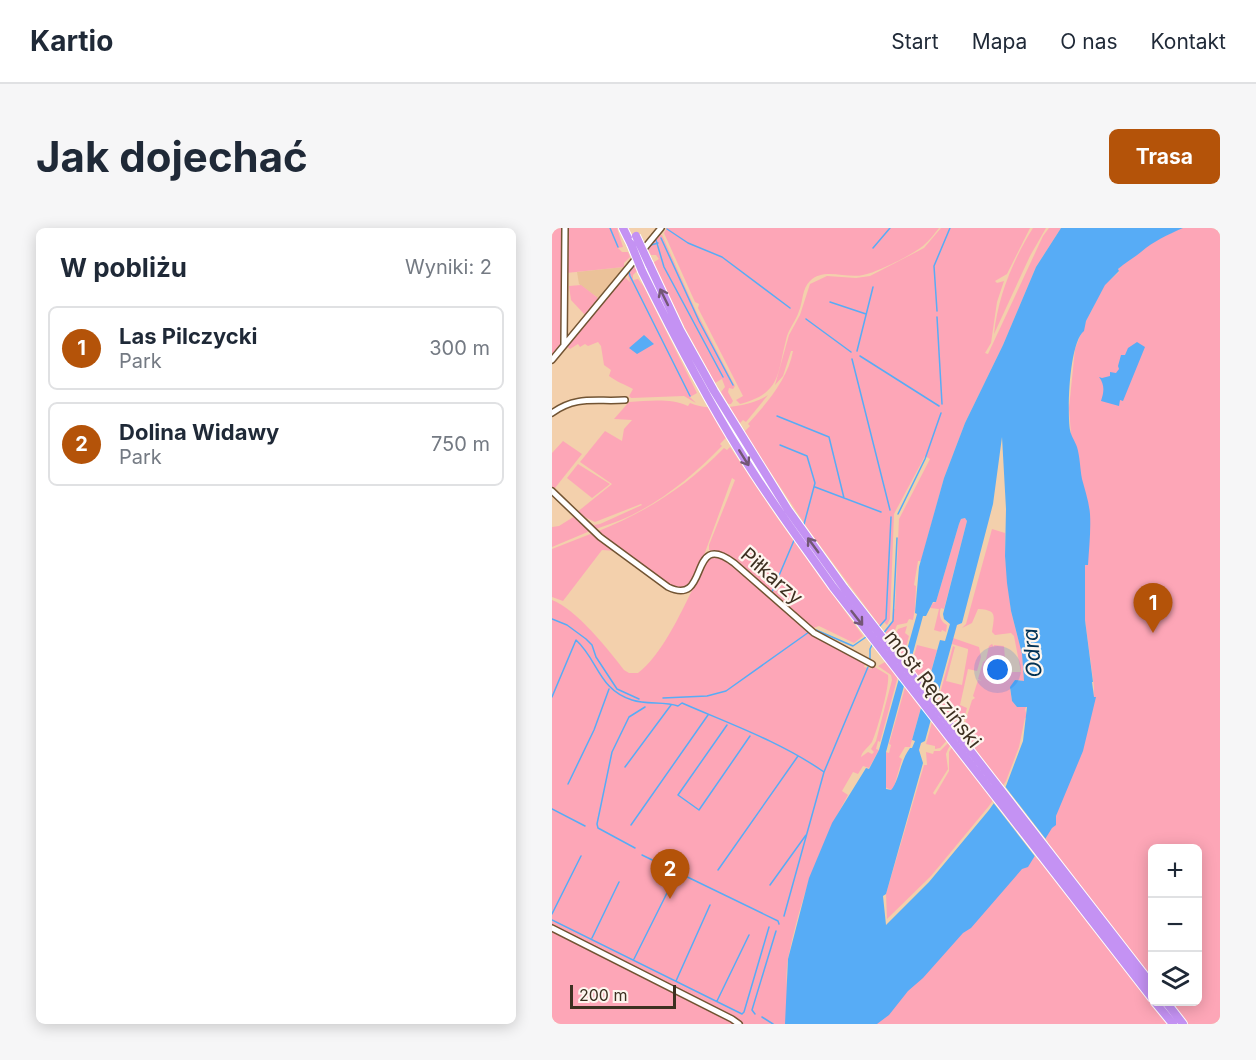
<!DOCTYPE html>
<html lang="pl">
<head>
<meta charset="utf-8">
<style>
	body { margin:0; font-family:Inter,sans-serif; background:#f6f6f7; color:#1f2937 }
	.controls { position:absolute; right:18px; bottom:18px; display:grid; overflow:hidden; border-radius:9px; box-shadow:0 3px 15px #0003 }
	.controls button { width:54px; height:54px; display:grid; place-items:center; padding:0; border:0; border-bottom:2px solid #e0e1e3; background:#fff; color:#1f2937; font:30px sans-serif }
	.scale { position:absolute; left:18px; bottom:15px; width:106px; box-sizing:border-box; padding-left:6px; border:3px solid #3d3021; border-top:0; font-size:16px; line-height:21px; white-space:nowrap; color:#3d3021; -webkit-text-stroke:4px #fef6ef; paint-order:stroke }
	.you { position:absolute; left:446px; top:442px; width:21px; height:21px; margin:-15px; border:4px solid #fff; border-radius:50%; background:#1a73e8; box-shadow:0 0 0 9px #1a73e833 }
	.badge { display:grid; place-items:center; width:39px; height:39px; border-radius:50%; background:#b45309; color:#fff; font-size:20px; font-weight:700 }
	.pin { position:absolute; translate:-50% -50px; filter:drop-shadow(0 2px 3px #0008) }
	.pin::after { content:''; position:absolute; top:32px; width:21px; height:18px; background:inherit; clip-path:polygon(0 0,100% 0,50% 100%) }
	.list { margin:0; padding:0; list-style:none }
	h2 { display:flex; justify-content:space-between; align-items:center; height:78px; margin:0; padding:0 24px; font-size:26px }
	h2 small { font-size:20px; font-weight:400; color:#747a83 }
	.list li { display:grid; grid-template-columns:39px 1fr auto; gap:18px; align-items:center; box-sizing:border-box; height:84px; margin:0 12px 12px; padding:0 12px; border:2px solid #e0e1e3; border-radius:9px }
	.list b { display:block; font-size:22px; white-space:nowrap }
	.list p { margin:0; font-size:20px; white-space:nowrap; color:#747a83 }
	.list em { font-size:20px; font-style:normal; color:#747a83 }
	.icon { flex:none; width:33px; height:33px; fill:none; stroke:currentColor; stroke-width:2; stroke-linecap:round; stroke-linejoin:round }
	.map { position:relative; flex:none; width:668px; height:796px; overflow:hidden; border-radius:9px }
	header { display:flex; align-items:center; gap:36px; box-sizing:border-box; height:84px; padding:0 30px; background:#fff; border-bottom:2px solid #e0e1e3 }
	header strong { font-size:28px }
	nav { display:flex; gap:33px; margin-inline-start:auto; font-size:21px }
	.intro { display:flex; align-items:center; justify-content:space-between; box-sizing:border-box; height:144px; padding:0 36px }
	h1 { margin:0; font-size:42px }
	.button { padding:15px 27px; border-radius:9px; background:#b45309; color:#fff; font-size:21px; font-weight:700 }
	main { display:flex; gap:36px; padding:0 36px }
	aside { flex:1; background:#fff; border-radius:9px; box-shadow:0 3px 15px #0003 }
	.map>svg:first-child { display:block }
</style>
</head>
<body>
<header>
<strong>Kartio</strong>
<nav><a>Start</a><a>Mapa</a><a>O nas</a><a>Kontakt</a></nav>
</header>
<div class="intro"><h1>Jak dojechać</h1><a class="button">Trasa</a></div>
<main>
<aside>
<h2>W pobliżu<small>Wyniki: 2</small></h2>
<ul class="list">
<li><span class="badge">1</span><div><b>Las Pilczycki</b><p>Park</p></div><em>300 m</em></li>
<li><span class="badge">2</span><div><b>Dolina Widawy</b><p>Park</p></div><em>750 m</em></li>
</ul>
</aside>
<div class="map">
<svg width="668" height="796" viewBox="0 0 668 796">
	<rect width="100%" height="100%" fill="#f3d0ac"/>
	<!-- built -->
	<path fill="#ebc299" d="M72,39L46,70L27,56L25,44Z"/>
	<!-- green -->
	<path fill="#fda6b7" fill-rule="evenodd" d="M0,0H11L10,116L0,129Z
		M15,0H65L71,19L66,20L70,24H76L78,29L72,35V39L14,45Z
		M115,0H387C382,6 378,12 372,17C362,26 324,45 311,47C294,51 272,39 258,53C250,60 251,74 247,83C244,93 236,101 234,112C225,147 229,165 188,176L184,172L191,168L146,80L147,76L143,74L112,5Z
		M389,0H478L455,46L443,53L445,55L452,53L445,74L439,115L433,125L436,126L491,8L497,0H509L484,39L451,117L413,195L392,250L369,333H366L362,357L364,358L363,381L361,392L357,391L355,395L345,397L339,412L332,403L340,394L341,381H343L347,291L378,231L373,228L342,286L338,391L335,397L332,394L328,398L258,304L192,204L198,198L196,196C215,175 236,151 241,123H239L231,148L223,157L237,107L248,87L258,56L275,48L304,50L318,48L372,20Z
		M481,0H494L478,28L442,106C446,68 461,32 481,0Z
		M630,0H668V796H324L504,588L541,472L542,459L533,392L517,180L523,121L534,93L553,56L567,44L566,41C584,23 606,10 630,0ZM600,620H646V774H600Z
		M107,6L110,7L144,83L183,158L181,161L177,160L176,164L181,173L179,176H176L169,164L173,159L170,151L163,155L134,102L103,39L102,34L107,31L104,27H99L95,19Z
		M81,36L85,43L81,47V52L86,51L92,59L145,165L138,169L144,175L132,168L79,170L77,168L81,161C72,156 65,154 57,148L59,142L52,137L49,118L46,114L36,118L33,116L28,119L26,116L18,121L14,118L72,48L78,54L75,45Z
		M29,57L46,70L33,87L19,72L17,58Z
		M216,167L194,194L191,192L168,216L170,218C144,245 114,270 80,287C68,293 54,297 41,302L36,294L42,297L48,296L90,277L89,276L43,294L24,285L60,256L28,234L53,203L70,213L72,201L80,192L62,191L77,174C97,173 118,170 136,178L138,175C157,184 199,179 216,167Z
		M11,213L30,226L3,260L0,261V225Z
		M178,219L226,291L311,408L302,415L267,398L261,400L177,329L171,325L157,322V317L183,252L180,250L151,330L141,353L133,360H123L116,356L44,304C94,284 134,259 172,220L175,222Z
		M26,236L58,256L40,270L15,250Z
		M23,288L38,303L0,319V299L7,298Z
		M413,290L415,293L392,381L389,380C386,387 389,394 395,397L394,404L390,402L389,404L382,402L387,381L378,380L381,375L384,374L407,296L409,291Z
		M440,301L453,305V328L459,383L470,426L472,453L463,452L458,461L460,473L465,479L475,478L473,481L475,489L473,490L467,519L454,553L437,578L379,648L335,691L334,666L372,537H375L374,524L381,526L382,523H388L408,503L396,521L394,526L396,541L381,565L383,567L397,543V524L411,501L420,472L423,470L421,468L426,452L430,453L426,451L431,434L434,432L437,418L440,416L442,419V417L452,418L454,444H469L462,408L459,405L443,407L440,404C442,388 446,382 426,381L420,395L410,400L414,396Z
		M41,305L64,323L50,322L11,373L0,369V321Z
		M165,327L178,334L262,408L313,436L312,439L320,441L321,438L336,447C338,457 325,503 320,514C316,520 310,523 309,529L316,524L320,526L322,524L319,521L324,513L340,452L339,447L326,438L333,434L341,413L345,414L347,408H343L346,401L355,398L353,405L357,408L328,514L326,513L324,521L327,522L317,540L311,538L306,546L301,544L290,563L296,567C267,618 247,674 236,731C232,753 238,775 233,796H0V372C24,381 56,421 72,442L77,445H86C109,428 129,385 141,360C146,351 149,337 156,331C158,329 162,328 165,327Z
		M401,410L427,419L429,429L425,443L416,441L408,477L415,480L413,487L409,488L407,493L410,496L388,520L383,521V518L374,516L401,418L403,419L394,453L410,457L416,423V421L400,416Z
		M365,417L385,422L358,519H353L347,529L350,531L342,559L339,562L333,559L334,524L337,525L339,517L337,516Z"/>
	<!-- water -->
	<path fill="#57acf6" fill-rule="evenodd" d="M509,0H631C615,7 602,13 589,24C582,30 574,34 566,41L567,43L553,57L534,93L532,103C517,115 515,183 518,202C519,208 523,213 525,219C528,229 528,240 530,251C533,262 537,274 538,286C539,303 537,320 536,337H533V392L541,454H540L542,469H544L531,523L504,588V597L500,600L476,639L470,641L419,700L411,705L371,750L356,763L337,787L325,796H233L236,731L257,650L280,595L314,540L317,541L327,522L365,386L363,385L367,339L392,250L413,195L451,117L484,39ZM450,209L454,281L453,328L455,355L459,383L470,426L472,453L463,452L458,459L460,473L465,479H475L471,513L454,558L437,582L377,654L334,697L331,668L334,666L371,535L367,522L369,515L373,513L405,397L410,395L441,276ZM413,290L415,293L391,386L392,391L398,396L393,413L388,412L360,512L363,513L360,520H358C348,533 347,554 339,562L334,561V524L371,388H374L381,374H384L407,296L409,291Z
		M92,107L102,116L85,126L77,120Z
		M585,114L593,119L571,173L568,172L567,178L549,173C552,164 553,157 547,149L550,150L558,148V144L564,145L567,141L566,138L569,127H573L576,120Z"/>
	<!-- pier -->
	<path fill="#f3d0ac" d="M452,557L496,614L485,631L440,573Z"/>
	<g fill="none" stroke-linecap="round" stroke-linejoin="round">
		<!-- stream -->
		<path stroke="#57acf6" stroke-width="1.5" d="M58,0L66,19
			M115,1L136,15L170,29L238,80
			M109,10L147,93L181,157
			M104,12L112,39L171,149
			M321,20L338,0
			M94,23L99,17L106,15
			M83,36L77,44L78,48L138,168
			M278,74L314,86
			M385,83L382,38L398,0
			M385,89L390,176
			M254,91L299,124
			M305,123L321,59
			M308,128L387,178
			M300,131L338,282
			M225,188L277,209L292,270
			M228,217L255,228L263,255L251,300
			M263,259L329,284
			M346,286L373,231L389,185
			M220,364L243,310
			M0,391L15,397L34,411L40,417L44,429L65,461L87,471
			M327,399L334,391L339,289
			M264,402L301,418L314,409
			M331,406L341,393L345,310
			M318,432V421L321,415
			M0,469L24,412C46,432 47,462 80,472C95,477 112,473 126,478L130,475C178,496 229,514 272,544
			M111,470L155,468L174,463L257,404
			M175,497L126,567L147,582L198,508
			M73,539L119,477
			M16,556L42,502L57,461
			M0,581L33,598
			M79,597L156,487
			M83,620L46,600L45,596L60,524L77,489L93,479
			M90,627L226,693L227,696
			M166,642L246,528
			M218,657L254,607
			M0,686L29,628
			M232,688L272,544L316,439
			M0,692L190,786L192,784L217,699
			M40,710L67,654
			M82,731L115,665
			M124,753L158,677
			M165,773L197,707
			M203,786L200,782L224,703
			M210,789L221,796"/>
		<defs>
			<path id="minor" d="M12,116L13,0
				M0,132L109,0
				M0,185C25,167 44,174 73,172
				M0,263L48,309L116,359C159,380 135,300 182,335L262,405L320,436
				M0,700L180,791L187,796"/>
			<path id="highway" d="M71,0L79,16
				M97,36L128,102L162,163L236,282L292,360L600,757
				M90,43C121,106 153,168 190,227C218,273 250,315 281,359L600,770
				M603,774L621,796
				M614,774L631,796"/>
		</defs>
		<!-- minor casing -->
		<use href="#minor" stroke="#725433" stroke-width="8"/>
		<!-- highway casing -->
		<use href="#highway" stroke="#fff" stroke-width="10"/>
		<!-- minor -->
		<use href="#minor" stroke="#fff" stroke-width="5"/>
		<!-- highway -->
		<use href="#highway" stroke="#c492f3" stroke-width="8"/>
		<defs>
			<path id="highway-bridge" d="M84,8L97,36
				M79,16L90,43"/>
		</defs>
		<!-- highway-bridge casing -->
		<use href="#highway-bridge" stroke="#fff" stroke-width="10" stroke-linecap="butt"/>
		<!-- highway-bridge -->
		<use href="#highway-bridge" stroke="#c492f3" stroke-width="8"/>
	</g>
	<!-- one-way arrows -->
	<defs><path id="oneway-shaft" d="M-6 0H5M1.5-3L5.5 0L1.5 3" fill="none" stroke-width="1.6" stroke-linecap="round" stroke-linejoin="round" transform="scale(1.5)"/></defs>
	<g stroke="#735775">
		<use href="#oneway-shaft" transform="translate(112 69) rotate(-116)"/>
		<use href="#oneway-shaft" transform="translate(192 230) rotate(58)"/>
		<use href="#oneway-shaft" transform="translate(261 317) rotate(-126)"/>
		<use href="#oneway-shaft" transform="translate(305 390) rotate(52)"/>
	</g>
	<g text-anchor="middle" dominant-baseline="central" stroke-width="4.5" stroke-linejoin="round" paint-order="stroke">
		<!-- street labels -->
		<g font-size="20" fill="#3d3021" stroke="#fef6ef">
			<text transform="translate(220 348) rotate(41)">Piłkarzy</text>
			<text transform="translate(381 461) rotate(52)">most Rędziński</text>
		</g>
		<!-- water labels -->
		<g font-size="21" font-style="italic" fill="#003154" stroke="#fef6ef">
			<text transform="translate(480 425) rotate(-96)">Odra</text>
		</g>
	</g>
</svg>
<div class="controls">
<button>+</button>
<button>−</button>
<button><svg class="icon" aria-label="layers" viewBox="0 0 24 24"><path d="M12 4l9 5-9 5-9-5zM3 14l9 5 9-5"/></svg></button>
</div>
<div class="scale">200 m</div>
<div class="you"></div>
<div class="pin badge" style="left:601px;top:405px">1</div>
<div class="pin badge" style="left:118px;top:671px">2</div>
</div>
</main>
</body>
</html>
